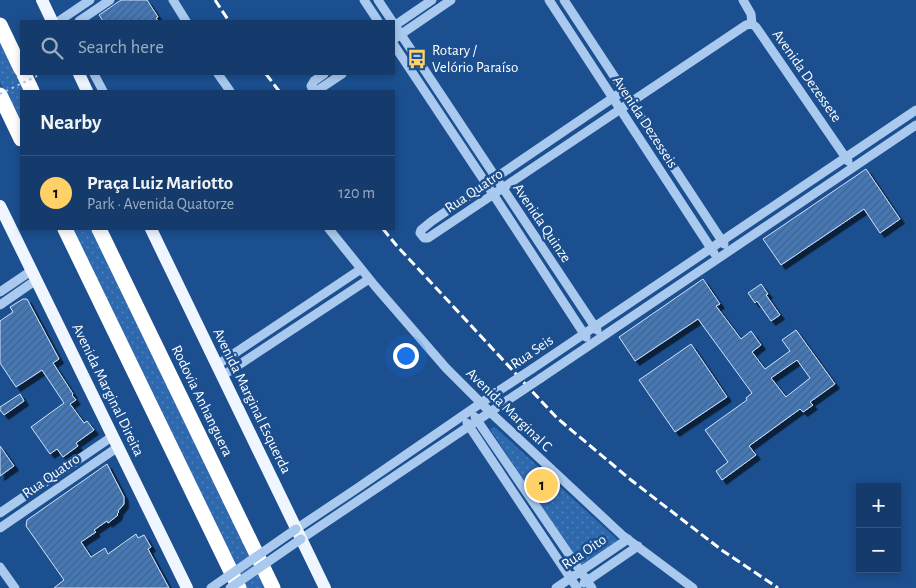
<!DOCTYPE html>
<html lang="en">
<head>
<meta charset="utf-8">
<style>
	body { margin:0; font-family:"Alegreya Sans",sans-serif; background:#1d4271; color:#f1f3f6 }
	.controls { position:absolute; right:15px; bottom:15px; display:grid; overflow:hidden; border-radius:0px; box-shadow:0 2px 8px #0003 }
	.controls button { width:45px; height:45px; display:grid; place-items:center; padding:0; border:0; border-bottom:1px solid #33557e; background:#143b6b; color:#f1f3f6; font:25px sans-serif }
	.you { position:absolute; left:405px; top:355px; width:18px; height:18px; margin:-12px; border:4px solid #fff; border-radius:50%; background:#1a73e8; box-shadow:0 0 0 8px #1a73e833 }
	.badge { display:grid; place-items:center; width:32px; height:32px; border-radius:50%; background:#ffd166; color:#111; font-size:16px; font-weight:700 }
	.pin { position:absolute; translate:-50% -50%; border:2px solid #fff; box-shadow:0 1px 5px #0006 }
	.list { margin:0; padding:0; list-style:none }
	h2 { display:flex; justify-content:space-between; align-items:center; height:65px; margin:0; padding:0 20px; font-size:21px }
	h2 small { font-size:16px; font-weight:400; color:#9dadc1 }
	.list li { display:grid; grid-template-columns:32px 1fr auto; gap:15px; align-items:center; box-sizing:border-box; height:75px; padding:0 20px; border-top:1px solid #33557e }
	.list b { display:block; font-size:19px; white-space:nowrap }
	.list p { margin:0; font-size:16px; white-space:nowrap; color:#9dadc1 }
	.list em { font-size:16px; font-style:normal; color:#9dadc1 }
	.icon { flex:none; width:28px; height:28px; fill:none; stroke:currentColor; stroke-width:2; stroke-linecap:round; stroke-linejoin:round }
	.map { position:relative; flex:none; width:916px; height:588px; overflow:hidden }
	.search { position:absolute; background:#143b6b; box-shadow:0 2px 8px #0003; left:20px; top:20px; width:375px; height:55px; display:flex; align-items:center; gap:12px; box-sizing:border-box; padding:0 18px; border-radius:0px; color:#9dadc1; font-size:19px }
	.panel { position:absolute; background:#143b6b; box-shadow:0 2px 8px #0003; left:20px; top:90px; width:375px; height:140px; border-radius:0px }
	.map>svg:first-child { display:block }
</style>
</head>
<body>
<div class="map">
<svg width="916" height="588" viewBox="0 0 916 588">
	<defs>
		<pattern id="grass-dots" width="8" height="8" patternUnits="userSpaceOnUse" patternTransform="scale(1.25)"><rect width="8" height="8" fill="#2e69ad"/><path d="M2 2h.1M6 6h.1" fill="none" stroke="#4d80b9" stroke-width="1.8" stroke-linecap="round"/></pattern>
		<pattern id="building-hatch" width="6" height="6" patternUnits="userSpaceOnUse" patternTransform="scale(1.25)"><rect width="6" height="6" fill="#4478b7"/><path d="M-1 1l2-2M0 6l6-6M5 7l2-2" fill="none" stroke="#486282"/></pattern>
		<filter id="shadow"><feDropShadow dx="4.5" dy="4.5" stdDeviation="0" flood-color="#0009"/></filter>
	</defs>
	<rect width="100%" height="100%" fill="#1b4f8f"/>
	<!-- grass -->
	<path fill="url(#grass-dots)" d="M0,38L26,91H21V126L0,82Z
		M71,229H92L266,588H246Z
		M494,427L497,429L619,541L581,567L490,429Z"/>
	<!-- building -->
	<path fill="url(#building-hatch)" stroke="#cfe3fa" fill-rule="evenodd" filter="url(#shadow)" d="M121,0H147L158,17L156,18L158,21H103L99,15Z
		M866,169L900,219L880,233L864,209L781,265L763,239Z
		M703,279L720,304L716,306L741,339L751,331L761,345L752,352L765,369L790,351L782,340L796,330L835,384L810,402L813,405L803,412L800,409L749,446L756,455L722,480L716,471L728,462L705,430L747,400L746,398L752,393L698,319L635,361L619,337ZM797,360L810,378L786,397L771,378Z
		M761,284L768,294L766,295L780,315L771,321L757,301L755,303L748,293Z
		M23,299H27L59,359L53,363L73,394L72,395L76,400L70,404L84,423L87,421L94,430L76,443L78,446L63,457L57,449L50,454L31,427L64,403L42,370L16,387L0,363V321L13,312L10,307Z
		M691,344L727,397L675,432L639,380Z
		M20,394L24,401L4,415L0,410V407Z
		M0,446L14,466L0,476Z
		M107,464L124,497V504L118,511L119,512L117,514L118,515L108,523L107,521L94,530L96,532L81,542L91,557L105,548L108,554L136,534L138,538L144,535L151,547L148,549L169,588H54L64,580L26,526L27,520Z"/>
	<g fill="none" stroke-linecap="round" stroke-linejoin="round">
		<!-- minor -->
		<path stroke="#a9c9ee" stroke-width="9" d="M173,0L186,21
			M364,0L378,21
			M378,0L392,21
			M549,0L714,253
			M564,0L724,244
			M743,0L751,14L752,24L756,27L848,161
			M59,21L90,0
			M79,21L110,0
			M394,24L597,330
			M394,26L432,0
			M394,39L451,0
			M394,45L493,194L586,337
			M94,74L103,91
			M218,74L230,91
			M324,74L314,81L311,86L313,90H318L342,74
			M623,91L432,221L421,230L420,233L424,238H428L746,25L752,24
			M329,229L375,286L446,368L490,412L622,535L693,588
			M0,292L31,271
			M0,305L36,280
			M217,365L361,269
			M532,369L916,110
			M222,376L369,279
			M541,378L916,125
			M475,417L592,588
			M467,423L577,588
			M0,513L113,436
			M0,528L118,447
			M296,529L356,489L500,390
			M301,539L508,400
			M0,567L15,588
			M584,583L638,546
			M556,588L628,539"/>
		<!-- major -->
		<path stroke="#f0f6ff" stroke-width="12" d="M42,0L52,21
			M79,74L87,91
			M0,206L187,588
			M151,229L325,588"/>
		<!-- highway -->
		<path stroke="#fff" stroke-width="15" d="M0,25L21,69
			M24,74L32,91
			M0,95L21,139
			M65,229L239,588
			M99,229L273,588"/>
		<!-- rail -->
		<path stroke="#fff" stroke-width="3" stroke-dasharray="9 4" stroke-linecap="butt" d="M215,0L229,21
			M266,74L279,91
			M383,229L397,246L557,418L631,480L723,551L778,588"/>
		<!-- path-bridge -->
		<path stroke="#a9c9ee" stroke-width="2" stroke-dasharray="2.5 4" stroke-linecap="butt" d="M0,94L41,74"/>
		<!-- minor-bridge -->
		<path stroke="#a9c9ee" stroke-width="9" d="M500,390L532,369
			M508,400L541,378
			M211,588L296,529
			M230,588L301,539"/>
	</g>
	<!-- icons -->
	<defs>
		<symbol id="bus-bare" viewBox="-9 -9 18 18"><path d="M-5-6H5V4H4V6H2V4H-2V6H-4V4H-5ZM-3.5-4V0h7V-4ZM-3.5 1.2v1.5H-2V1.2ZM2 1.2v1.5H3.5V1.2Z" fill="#ffd166" stroke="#1b4f8f" stroke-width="2.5" paint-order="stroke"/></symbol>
	</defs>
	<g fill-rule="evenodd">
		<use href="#bus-bare" x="403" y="45" width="28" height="28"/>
	</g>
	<g text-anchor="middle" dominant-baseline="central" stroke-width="5" stroke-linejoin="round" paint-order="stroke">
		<!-- poi labels -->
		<g font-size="15" fill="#fff" stroke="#1b4f8f" text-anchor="start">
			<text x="432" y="50">Rotary /<tspan x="432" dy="17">Velório Paraíso</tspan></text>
		</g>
		<!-- street labels -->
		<g font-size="15" fill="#fff" stroke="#1b4f8f">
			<text transform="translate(807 76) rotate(55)">Avenida Dezessete</text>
			<text transform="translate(645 122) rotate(57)">Avenida Dezesseis</text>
			<text transform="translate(474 191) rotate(-34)">Rua Quatro</text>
			<text transform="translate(542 223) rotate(56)">Avenida Quinze</text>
			<text transform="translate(532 352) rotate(-34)">Rua Seis</text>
			<text transform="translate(108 390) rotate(64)">Avenida Marginal Direita</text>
			<text transform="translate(202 401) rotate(64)">Rodovia Anhanguera</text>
			<text transform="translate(252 401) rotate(64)">Avenida Marginal Esquerda</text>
			<text transform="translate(509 410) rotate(44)">Avenida Marginal C</text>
			<text transform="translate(51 476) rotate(-35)">Rua Quatro</text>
			<text transform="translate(584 552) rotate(-34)">Rua Oito</text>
		</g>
	</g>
</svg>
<div class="controls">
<button>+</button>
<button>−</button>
</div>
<div class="you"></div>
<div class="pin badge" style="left:542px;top:485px">1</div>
<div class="search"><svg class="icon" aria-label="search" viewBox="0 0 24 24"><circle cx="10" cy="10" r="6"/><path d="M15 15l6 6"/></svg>Search here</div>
<section class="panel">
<h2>Nearby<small></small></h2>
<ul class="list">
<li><span class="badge">1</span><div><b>Praça Luiz Mariotto</b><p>Park · Avenida Quatorze</p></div><em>120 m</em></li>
</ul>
</section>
</div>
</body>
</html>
